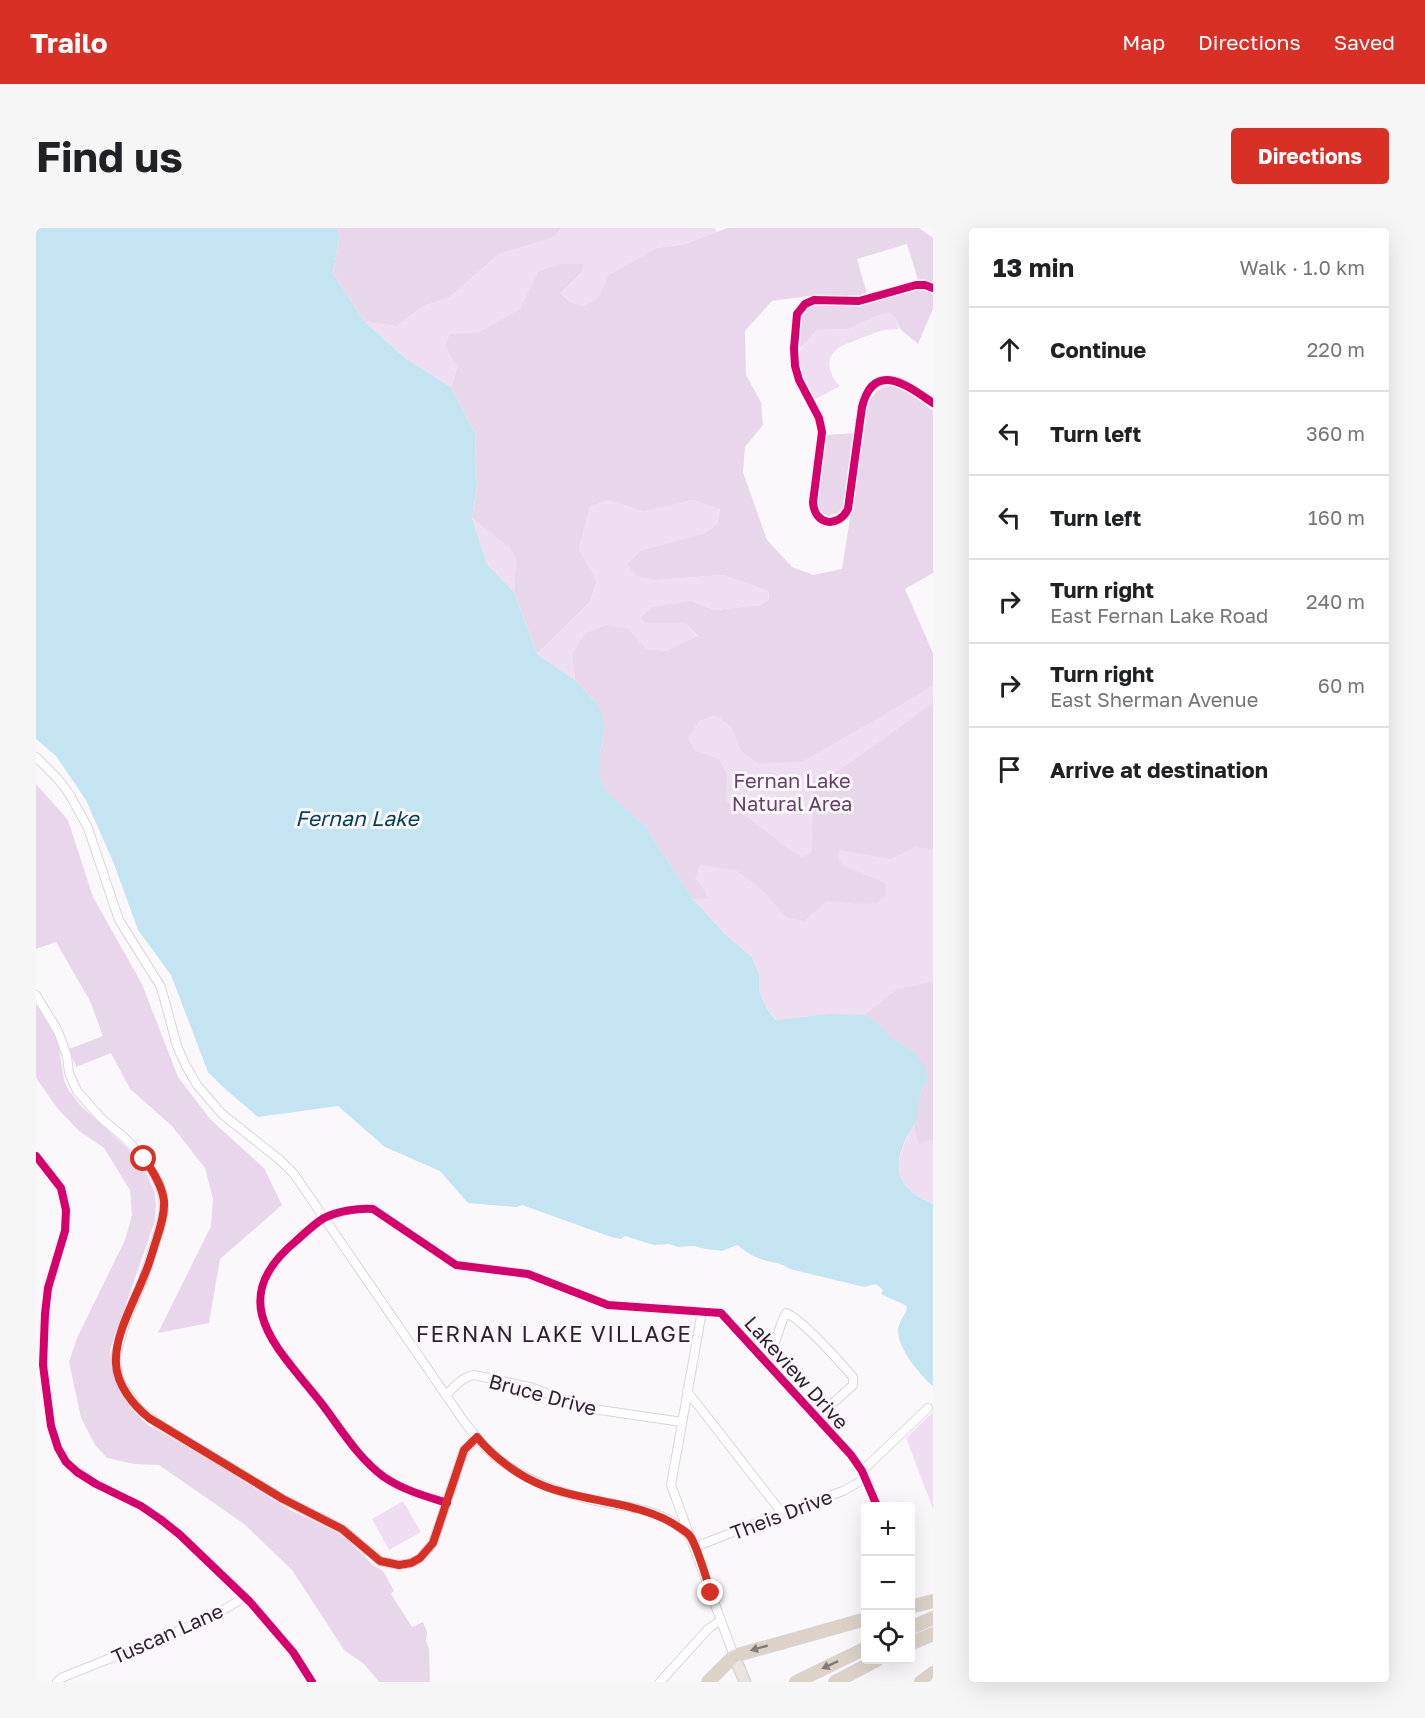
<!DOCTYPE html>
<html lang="en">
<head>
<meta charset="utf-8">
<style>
	body { margin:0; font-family:"Golos Text",sans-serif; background:#f6f6f6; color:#202124 }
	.controls { position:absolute; right:18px; bottom:18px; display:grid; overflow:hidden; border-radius:6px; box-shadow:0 6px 24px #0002 }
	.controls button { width:54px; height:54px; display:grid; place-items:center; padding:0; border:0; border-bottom:2px solid #e0e0e0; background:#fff; color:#202124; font:30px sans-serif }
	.stop { position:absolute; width:18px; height:18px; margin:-14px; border:4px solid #d93025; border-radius:50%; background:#fff }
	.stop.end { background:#d93025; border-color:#fff; box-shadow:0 2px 6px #0008 }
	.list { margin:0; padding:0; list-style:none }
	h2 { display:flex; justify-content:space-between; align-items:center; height:78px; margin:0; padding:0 24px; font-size:26px }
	h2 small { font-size:20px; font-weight:400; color:#757577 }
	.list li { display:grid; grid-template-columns:39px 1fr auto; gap:18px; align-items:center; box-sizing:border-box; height:84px; padding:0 24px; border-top:2px solid #e0e0e0 }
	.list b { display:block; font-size:22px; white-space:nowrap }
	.list p { margin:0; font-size:20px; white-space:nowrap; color:#757577 }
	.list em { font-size:20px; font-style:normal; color:#757577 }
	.icon { flex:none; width:33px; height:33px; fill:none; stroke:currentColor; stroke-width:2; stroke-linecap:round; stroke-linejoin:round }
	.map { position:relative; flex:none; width:897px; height:1454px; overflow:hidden; border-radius:6px }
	header { display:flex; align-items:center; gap:36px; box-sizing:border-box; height:84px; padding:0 30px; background:#d93025; color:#fff }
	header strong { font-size:28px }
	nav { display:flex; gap:33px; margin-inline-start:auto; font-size:21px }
	.intro { display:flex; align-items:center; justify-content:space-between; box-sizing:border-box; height:144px; padding:0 36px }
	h1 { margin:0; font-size:42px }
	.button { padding:15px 27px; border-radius:6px; background:#d93025; color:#fff; font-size:21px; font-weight:700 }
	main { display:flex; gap:36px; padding:0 36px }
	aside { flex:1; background:#fff; border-radius:6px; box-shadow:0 6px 24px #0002 }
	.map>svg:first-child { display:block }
</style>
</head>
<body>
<header>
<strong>Trailo</strong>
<nav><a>Map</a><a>Directions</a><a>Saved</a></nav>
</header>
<div class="intro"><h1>Find us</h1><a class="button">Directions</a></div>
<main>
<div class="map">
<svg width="897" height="1454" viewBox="0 0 897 1454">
	<rect width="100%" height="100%" fill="#fbf8fc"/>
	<!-- green -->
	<path fill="#efdef2" d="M525,0H679L681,4L649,16L621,20L563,68L548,78L534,74L525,65L546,44H502L485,81L441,105L409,118L421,140L415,159L369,130L329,94L361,98L386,79L414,69L463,26L519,9Z
		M854,85L860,91L863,101C846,101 839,105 823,111C817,114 807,116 801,121C788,132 794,148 804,158L778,172C772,160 758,134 765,120C767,114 777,107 781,102L813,101L840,88Z
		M572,272L608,282L658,272L684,280L681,296L669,305L606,322L621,352L687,347L732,363L733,371L725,377L679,382L655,373L609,395H649L662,409L631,423L611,421L590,400L536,427L539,452L501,426L554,374L561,353L543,321L554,279Z
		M436,290L474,319L480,332L478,364L451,336Z
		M897,425V976C848,953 860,932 880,891L791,786L741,792L731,781L723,763V747L716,729L689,706L657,671L609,598L569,502Z
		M897,1184V1281L870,1210Z
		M367,1273L385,1304L353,1322L336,1291Z"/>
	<!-- forest -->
	<path fill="#e8d7ea" d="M302,0H525L519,9L463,26L414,69L386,79L361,98L329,94L297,45L303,10Z
		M691,0H883L897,10V54L882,52L871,16L821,31L831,66L812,69L772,68L736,73L709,103L710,147L725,174L727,197L709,219L707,244L731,312L756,339L777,347L806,341L832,176C850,140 875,166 897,183V345L869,361L897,425V457L861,479L766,534L722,535L705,523L695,498L679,487L663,493L652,510L659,523L683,531L691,546L690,573L757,624L766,629L776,624L777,553L804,542L897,475V621L879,619L855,631L804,622L801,628L806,637L849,655L850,666L842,675L818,676L791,673L768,693L750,689L727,663L700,642L664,637L659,650L669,663L671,671H657L609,598L571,565L564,550V524L569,502L560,474L539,452L536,427L549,406L569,397L591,400L611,421L631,423L662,408L649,395H609L605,389L617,379L655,373L679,382L725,377L733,371L732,363L687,347L621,352L601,348L591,336L606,322L669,305L681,296L684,281L657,272L608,283L572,272L554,279L543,321L561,353L554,374L501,426L478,364L480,332L474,320L436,290L441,259L439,205L415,159L421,140L409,118L414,106L441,105L484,81L502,44L523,36H547L546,44L525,65L534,74L548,78L563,68L573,47L621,20L649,16Z
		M877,62H891L897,65V81L882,116L864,101L860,91L854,85L840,88L813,101L781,102L764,120L765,89L771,80L781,76L822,79Z
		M818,205L808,279L803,285L792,288C784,284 782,280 781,272L791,207Z
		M0,556L32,592L57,669L106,756L142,849L175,892L228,940L246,977L184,1031L173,1095L122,1105L175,998L177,971L169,940L136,898L94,861L75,825L40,839L33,821L67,808L54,773L20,714L0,721Z
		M897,754V912L883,916C874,897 882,868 892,851L877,823L852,807L842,795L829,787L861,761Z
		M0,775L22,813L28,852L32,861L44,877L91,920L111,947L118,962L120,977L119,993L74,1122C77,1152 88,1176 111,1196L183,1238L254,1282L299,1303L314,1314L337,1337L347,1343L358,1363L355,1366L376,1399L387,1394L391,1404L390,1412L393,1421L394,1454H343L328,1436L308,1422L256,1342L208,1296L123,1237L98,1236L71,1230L59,1217L45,1190L33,1134L41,1110L89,1012L96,987L94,962L68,920L43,903L22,881L0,850Z"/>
	<!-- water -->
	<path fill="#c4e4f2" d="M0,0H302L303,10L297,45L329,94L369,130L415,159L439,205L441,259L436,290L451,336L478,364L501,426L539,452L560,474L567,490L569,502L564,524V550L571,564L609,598L657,671L689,706L716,729L723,747V763L731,781L740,792L791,786L829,787L842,795L852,807L877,823L888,837L892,851C890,855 886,860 885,864C882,873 883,883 880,892C877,899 872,906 869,913C854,947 867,962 897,976V1158C884,1148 861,1119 862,1102C863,1093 869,1088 871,1079L869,1077L845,1066L847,1062L840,1056L828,1059L754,1041C743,1034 742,1036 731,1033C719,1030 710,1024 701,1017L686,1023L670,1021L657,1018L642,1019L633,1016L618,1017L589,1008L585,1011L575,1009L486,977L481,979L432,975L404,943L349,919L302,878L222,889L188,860L172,844L135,747L102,702L78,636L50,572L20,528L0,511Z"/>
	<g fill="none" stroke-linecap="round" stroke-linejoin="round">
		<defs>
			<path id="minor" d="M897,60L889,57H880L823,73L778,72L769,76L761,86L758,120L759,138L763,152L783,190L786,204L777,274C778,297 802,301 812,281L826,179C838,131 872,158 897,175
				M0,529L22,551L34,567L52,600L83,692L125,759L141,818L149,836L161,857L186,886L244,932L258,946L429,1195C436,1203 442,1212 450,1220C479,1249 520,1264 560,1273C585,1278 613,1280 635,1293C641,1297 647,1303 654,1307
				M0,767L22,803L31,828L33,845L41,863L65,890L91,912L108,931L122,953L126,964L128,981L125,996L108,1049L90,1092L80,1126L81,1144L85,1155L103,1181L124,1197L247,1271L306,1301L344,1333L363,1337L375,1335L384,1330L397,1315L428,1222L441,1209
				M0,928L25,960L30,982L29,1003L12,1060L9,1086L7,1137L15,1198L22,1220L30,1234L41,1244L60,1256L105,1278L124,1291L143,1306L214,1374L257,1424L276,1454
				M666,1083L635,1257L698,1428
				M730,1134C741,1119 741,1101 750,1085C766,1091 805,1135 817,1149V1157L781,1190
				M651,1163L746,1285
				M410,1167C418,1159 426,1149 438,1147L494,1159L550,1180L646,1194
				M826,1243L892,1180
				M411,1275C389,1268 367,1262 348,1249C322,1230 305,1201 286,1176C243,1121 186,1074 260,1013C269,1005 278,996 288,990C302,983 322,980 337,981L420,1037L492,1046L572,1077L685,1085L815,1227L826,1243L841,1278
				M659,1319L746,1285L807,1263L830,1250
				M21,1454L25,1450L172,1391L209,1369
				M624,1454L672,1401L685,1392"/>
			<path id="major" d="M698,1428L709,1454"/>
			<path id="highway" d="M874,1379L897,1373
				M874,1400L897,1390
				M874,1416L897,1406
				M672,1454L698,1428L830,1391
				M760,1454L830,1420
				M799,1454L841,1432
				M885,1454L897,1445"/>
		</defs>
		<!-- minor casing -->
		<use href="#minor" stroke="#dad4db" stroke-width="10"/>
		<!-- major casing -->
		<use href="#major" stroke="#d7d5d8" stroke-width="13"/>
		<!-- highway casing -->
		<use href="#highway" stroke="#d7d5d8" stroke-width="14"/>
		<!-- minor -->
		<use href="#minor" stroke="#fefeff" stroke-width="8"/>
		<!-- major -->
		<use href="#major" stroke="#eae4de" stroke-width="10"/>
		<!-- highway -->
		<use href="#highway" stroke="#dcd2c8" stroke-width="12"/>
		<defs>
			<path id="cycleway" d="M897,60L889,57H880L823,73L778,72L769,76L761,86L758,120L759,138L763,152L783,190L786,204L777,274C778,297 802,301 812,281L826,179C838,131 872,158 897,175
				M0,928L25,960L30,982L29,1003L12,1060L9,1086L7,1137L15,1198L22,1220L30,1234L41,1244L60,1256L105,1278L124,1291L143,1306L214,1374L257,1424L276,1454
				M411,1275C389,1268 367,1262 348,1249C322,1230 305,1201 286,1176C243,1121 186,1074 260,1013C269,1005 278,996 288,990C302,983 322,980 337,981L420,1037L492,1046L572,1077L685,1085L815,1227L826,1243L841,1278"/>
		</defs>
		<!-- cycleway casing -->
		<use href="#cycleway" stroke="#fcf7fd" stroke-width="11"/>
		<!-- cycleway -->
		<use href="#cycleway" stroke="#d6006c" stroke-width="8"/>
	</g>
	<!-- one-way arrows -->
	<defs><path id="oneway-solid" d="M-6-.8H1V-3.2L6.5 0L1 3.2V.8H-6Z" transform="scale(1.5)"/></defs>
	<g fill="#847a7a">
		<use href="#oneway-solid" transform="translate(723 1420) rotate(164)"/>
		<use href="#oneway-solid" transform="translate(794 1437) rotate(155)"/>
	</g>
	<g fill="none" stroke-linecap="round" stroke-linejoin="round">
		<!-- route -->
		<path stroke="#d93025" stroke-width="8" d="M108,931C117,943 126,957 128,973C129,986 124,1000 120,1013C116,1025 113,1037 108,1048C98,1074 78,1108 80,1136C81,1157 97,1177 113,1190L247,1271L306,1301L344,1333L363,1337L375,1335L384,1330L397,1315L428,1222L441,1209C458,1230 483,1248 508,1258C550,1275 606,1273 644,1300C647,1302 652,1305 654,1308C662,1320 670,1350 675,1365"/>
	</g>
	<g text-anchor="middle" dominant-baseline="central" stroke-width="6" stroke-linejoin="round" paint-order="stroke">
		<!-- park labels -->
		<g font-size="20" fill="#67406c" stroke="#fcf7fd">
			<text x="756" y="552">Fernan Lake<tspan x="756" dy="23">Natural Area</tspan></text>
		</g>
		<!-- street labels -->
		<g font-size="20" fill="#2c232d" stroke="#fcf7fd">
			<text transform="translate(761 1144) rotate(48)">Lakeview Drive</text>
			<text transform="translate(507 1166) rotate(15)">Bruce Drive</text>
			<text transform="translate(745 1286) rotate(-21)">Theis Drive</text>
			<text transform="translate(131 1405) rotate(-24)">Tuscan Lane</text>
		</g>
		<!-- water labels -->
		<g font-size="21" font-style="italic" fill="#004356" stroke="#fcf7fd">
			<text x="321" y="590">Fernan Lake</text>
		</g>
		<!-- quarter labels -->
		<g font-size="22" letter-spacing="1.5" fill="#2c232d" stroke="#fcf7fd">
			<text x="518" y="1105">FERNAN LAKE VILLAGE</text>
		</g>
	</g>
</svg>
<div class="controls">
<button>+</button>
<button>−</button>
<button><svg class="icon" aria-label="locate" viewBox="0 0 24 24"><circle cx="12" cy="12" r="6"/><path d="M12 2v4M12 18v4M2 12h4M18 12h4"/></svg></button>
</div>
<div class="stop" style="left:108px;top:931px"></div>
<div class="stop end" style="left:675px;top:1365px"></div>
</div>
<aside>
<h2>13 min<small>Walk · 1.0 km</small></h2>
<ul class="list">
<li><svg class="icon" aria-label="ahead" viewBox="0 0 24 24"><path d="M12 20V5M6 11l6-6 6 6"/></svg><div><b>Continue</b></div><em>220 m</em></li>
<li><svg class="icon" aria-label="left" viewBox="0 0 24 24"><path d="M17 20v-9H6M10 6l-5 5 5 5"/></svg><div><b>Turn left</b></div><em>360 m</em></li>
<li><svg class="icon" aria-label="left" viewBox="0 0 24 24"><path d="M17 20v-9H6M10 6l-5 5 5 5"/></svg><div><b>Turn left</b></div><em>160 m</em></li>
<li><svg class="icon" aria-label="right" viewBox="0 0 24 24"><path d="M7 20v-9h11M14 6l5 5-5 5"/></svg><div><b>Turn right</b><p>East Fernan Lake Road</p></div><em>240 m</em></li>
<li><svg class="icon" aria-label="right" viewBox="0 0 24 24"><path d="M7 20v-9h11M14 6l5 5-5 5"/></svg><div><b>Turn right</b><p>East Sherman Avenue</p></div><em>60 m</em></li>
<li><svg class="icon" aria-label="arrive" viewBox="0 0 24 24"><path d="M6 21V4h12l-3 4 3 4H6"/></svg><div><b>Arrive at destination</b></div></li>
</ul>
</aside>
</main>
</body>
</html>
